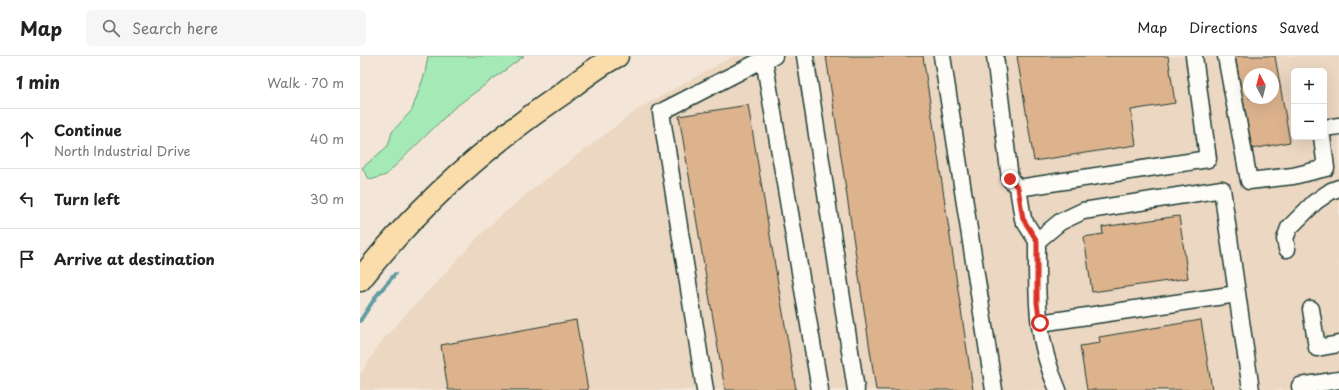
<!DOCTYPE html>
<html lang="en">
<head>
<meta charset="utf-8">
<style>
	body { margin:0; font-family:"Playpen Sans",sans-serif; background:#f6f6f6; color:#222 }
	.controls { position:absolute; right:12px; top:12px; display:grid; overflow:hidden; border-radius:6px; box-shadow:0 4px 16px #0002 }
	.controls button { width:36px; height:36px; display:grid; place-items:center; padding:0; border:0; border-bottom:1px solid #e0e0e0; background:#fff; color:#222; font:20px sans-serif }
	.compass { position:absolute; left:883px; top:12px; width:36px; height:36px; border-radius:50%; background:#fff; box-shadow:0 4px 16px #0002; rotate:353deg }
	.stop { position:absolute; width:12px; height:12px; margin:-9px; border:3px solid #d93025; border-radius:50%; background:#fff }
	.stop.end { background:#d93025; border-color:#fff; box-shadow:0 1px 4px #0008 }
	.list { margin:0; padding:0; list-style:none }
	h2 { display:flex; justify-content:space-between; align-items:center; height:52px; margin:0; padding:0 16px; font-size:17px }
	h2 small { font-size:13px; font-weight:400; color:#767676 }
	.list li { display:grid; grid-template-columns:26px 1fr auto; gap:12px; align-items:center; box-sizing:border-box; height:60px; padding:0 16px; border-top:1px solid #e0e0e0 }
	.list b { display:block; font-size:15px; white-space:nowrap }
	.list p { margin:0; font-size:13px; white-space:nowrap; color:#767676 }
	.list em { font-size:13px; font-style:normal; color:#767676 }
	.icon { flex:none; width:22px; height:22px; fill:none; stroke:currentColor; stroke-width:2; stroke-linecap:round; stroke-linejoin:round }
	.map { position:relative; flex:none; width:979px; height:334px; overflow:hidden }
	header { display:flex; align-items:center; gap:24px; box-sizing:border-box; height:56px; padding:0 20px; background:#fff; border-bottom:1px solid #e0e0e0 }
	header strong { font-size:19px }
	nav { display:flex; gap:22px; margin-inline-start:auto; font-size:14px }
	.search { width:280px; height:36px; background:#f6f6f6; display:flex; align-items:center; gap:10px; box-sizing:border-box; padding:0 14px; border-radius:6px; color:#767676; font-size:15px }
	main { display:flex }
	aside { flex:1; background:#fff }
	.map>svg:first-child { display:block }
</style>
</head>
<body>
<header>
<strong>Map</strong>
<div class="search"><svg class="icon" aria-label="search" viewBox="0 0 24 24"><circle cx="10" cy="10" r="6"/><path d="M15 15l6 6"/></svg>Search here</div>
<nav><a>Map</a><a>Directions</a><a>Saved</a></nav>
</header>
<main>
<aside>
<h2>1 min<small>Walk · 70 m</small></h2>
<ul class="list">
<li><svg class="icon" aria-label="ahead" viewBox="0 0 24 24"><path d="M12 20V5M6 11l6-6 6 6"/></svg><div><b>Continue</b><p>North Industrial Drive</p></div><em>40 m</em></li>
<li><svg class="icon" aria-label="left" viewBox="0 0 24 24"><path d="M17 20v-9H6M10 6l-5 5 5 5"/></svg><div><b>Turn left</b></div><em>30 m</em></li>
<li><svg class="icon" aria-label="arrive" viewBox="0 0 24 24"><path d="M6 21V4h12l-3 4 3 4H6"/></svg><div><b>Arrive at destination</b></div></li>
</ul>
</aside>
<div class="map">
<svg width="979" height="334" viewBox="0 0 979 334">
	<rect width="100%" height="100%" fill="#f3e6d8"/>
	<filter id="ink" filterUnits="userSpaceOnUse"><feTurbulence type="fractalNoise" baseFrequency=".025" numOctaves="2"/><feDisplacementMap in="SourceGraphic" scale="8" xChannelSelector="R" yChannelSelector="G"/><feConvolveMatrix kernelMatrix="1 2 1 2 8 2 1 2 1" color-interpolation-filters="sRGB"/></filter>
	<g filter="url(#ink)">
		<!-- built -->
		<path fill="#ecd7c2" fill-rule="evenodd" d="M373,0H979V334H0V318L23,283L126,173L164,140L278,53ZM934,15H964V81H934ZM889,18H913V42H889Z"/>
		<!-- green -->
		<path fill="#a5eab6" stroke="#629475" d="M68,0H164L94,52L26,119L10,124L2,112L28,90L32,76L52,54L65,17Z"/>
		<g fill="none" stroke-linecap="round" stroke-linejoin="round">
			<!-- stream -->
			<path stroke="#609ca1" stroke-width="4" d="M0,265L17,239L35,218"/>
		</g>
		<!-- building -->
		<path fill="#ddb38e" stroke="#1f3d34" fill-rule="evenodd" d="M466,0H563L613,334H516Z
			M657,0H808L815,47L771,54L776,89L674,105Z
			M875,0H915L930,86L892,93ZM889,18H913V42H889Z
			M388,49L436,334H365L319,60Z
			M819,160L828,222L732,236L724,181L743,178L742,171Z
			M216,264L228,334H88L81,289Z
			M841,264L852,334H727L720,290L740,287L739,281Z"/>
		<g fill="none" stroke-linecap="round" stroke-linejoin="round">
			<defs>
				<path id="minor" d="M445,0L496,334
					M582,0L634,334
					M635,0L650,123L658,132L663,163L677,185
					M866,0L889,125L933,120L966,112L962,81
					M404,3L460,334
					M964,72L979,70
					M658,132L848,103L834,0
					M677,185L700,166L723,155L862,133L891,334
					M677,185C677,240 675,282 698,334
					M927,193L925,183L929,172L955,146L971,135L979,132
					M951,253L957,292L979,288
					M680,267L877,238
					M345,334L301,56L404,3L414,0
					M941,334L940,330L979,324"/>
				<path id="highway" d="M0,224C57,151 126,90 202,38C219,25 237,10 257,0"/>
			</defs>
			<!-- minor casing -->
			<use href="#minor" stroke="#1f3d34" stroke-width="19"/>
			<!-- highway casing -->
			<use href="#highway" stroke="#1f3d34" stroke-width="25"/>
			<!-- minor -->
			<use href="#minor" stroke="#fdfcf7" stroke-width="16"/>
			<!-- highway -->
			<use href="#highway" stroke="#fbddab" stroke-width="22"/>
		</g>
	</g>
	<g fill="none" stroke-linecap="round" stroke-linejoin="round" filter="url(#ink)">
		<!-- route -->
		<path stroke="#d93025" stroke-width="5" d="M650,123L658,132L663,163L677,185V247L680,267"/>
	</g>
</svg>
<div class="controls">
<button>+</button>
<button>−</button>
</div>
<svg class="compass" viewBox="-18 -18 36 36"><path d="M0-13l5 13h-10z" fill="#e53935"/><path d="M0 13l5-13h-10z" fill="#767676"/></svg>
<div class="stop" style="left:680px;top:267px"></div>
<div class="stop end" style="left:650px;top:123px"></div>
</div>
</main>
</body>
</html>
